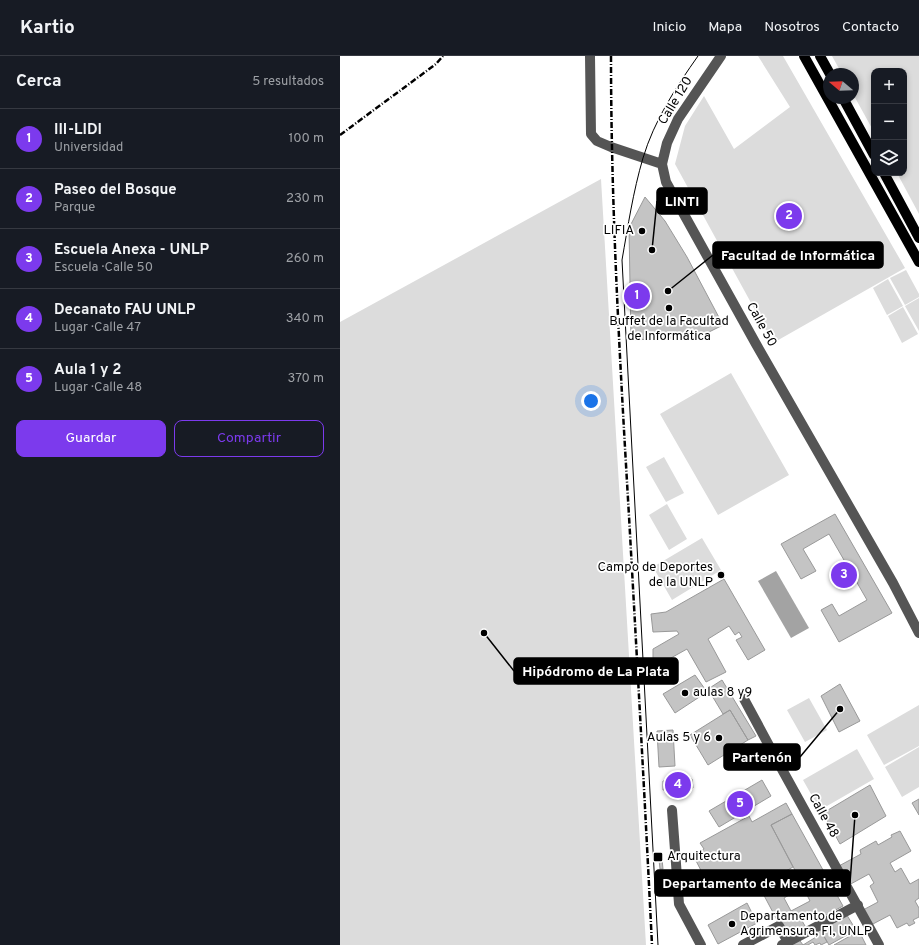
<!DOCTYPE html>
<html lang="es">
<meta charset="utf-8">
<style>
body{margin:0;font-family:Overpass,sans-serif;background:#242831;color:#f1f3f6}
.controls{position:absolute;right:12px;top:12px;display:grid;overflow:hidden;border-radius:8px;box-shadow:0 2px 6px #0003}
.controls button{width:36px;height:36px;display:grid;place-items:center;padding:0;border:0;border-bottom:1px solid #363941;background:#171b24;color:#f1f3f6;font:20px sans-serif}
.compass{position:absolute;left:483px;top:12px;width:36px;height:36px;border-radius:50%;background:#171b24;box-shadow:0 2px 6px #0003;rotate:289deg}
.you{position:absolute;left:251px;top:345px;width:14px;height:14px;margin:-10px;border:3px solid #fff;border-radius:50%;background:#1a73e8;box-shadow:0 0 0 6px #1a73e833}
.badge{display:grid;place-items:center;width:26px;height:26px;border-radius:50%;background:#7c3aed;color:#fff;font-size:13px;font-weight:700}
.pin{position:absolute;translate:-50% -50%;border:2px solid #fff;box-shadow:0 1px 4px #0006}
.list{margin:0;padding:0;list-style:none}
h2{display:flex;justify-content:space-between;align-items:center;height:52px;margin:0;padding:0 16px;font-size:17px}
h2 small{font-size:13px;font-weight:400;color:#9ea1a6}
.list li{display:grid;grid-template-columns:26px 1fr auto;gap:12px;align-items:center;box-sizing:border-box;height:60px;padding:0 16px;border-top:1px solid #363941}
.list b{display:block;font-size:15px;white-space:nowrap}
.list p{margin:0;font-size:13px;white-space:nowrap;color:#9ea1a6}
.list em{font-size:13px;font-style:normal;color:#9ea1a6}
.actions{display:flex;gap:8px;padding:12px 16px}
.actions a{flex:1;padding:9px 0;border:1px solid #7c3aed;border-radius:8px;text-align:center;font-size:14px;color:#7c3aed}
.actions .main{background:#7c3aed;color:#fff}
.icon{flex:none;width:22px;height:22px;fill:none;stroke:currentColor;stroke-width:2;stroke-linecap:round;stroke-linejoin:round}
.map{position:relative;flex:none;width:579px;height:889px;overflow:hidden}
header{display:flex;align-items:center;gap:24px;box-sizing:border-box;height:56px;padding:0 20px;background:#171b24;border-bottom:1px solid #363941}
header strong{font-size:19px}
nav{display:flex;gap:22px;margin-inline-start:auto;font-size:14px}
main{display:flex}
aside{flex:1;background:#171b24}
.map>svg:first-child{display:block}
.green{fill:#dcdcdc}
.water{fill:#a3a3a3}
.building{fill:#c4c4c4;stroke:#999;fill-rule:evenodd}
.lines{fill:none;stroke-linecap:round;stroke-linejoin:round}
.minor{stroke:#555;stroke-width:10}
.major{stroke:#000;stroke-width:10}
.tram{stroke:#000;stroke-width:1}
.rail{stroke:#000;stroke-width:2.5;stroke-dasharray:6 2 1 2;stroke-linecap:butt}
.poi-dot{fill:#000;stroke:#fff;stroke-width:1.5}
.labels{text-anchor:middle;dominant-baseline:central;stroke-width:3.5;stroke-linejoin:round;paint-order:stroke}
.street-label{font-size:13px;fill:#000;stroke:#fff}
.poi-label{font-size:13px;fill:#000;stroke:#fff;text-anchor:end}
.leader{fill:none;stroke:#000;stroke-width:1.5}
.callout-dot{fill:#000;stroke:#fff;stroke-width:1.5}
.callout{fill:#000;stroke:#000;stroke-width:1.5}
.callout-label{font-size:14px;text-anchor:middle;font-weight:bold;fill:#fff}
</style>
<header>
<strong>Kartio</strong>
<nav><a>Inicio</a><a>Mapa</a><a>Nosotros</a><a>Contacto</a></nav>
</header>
<main>
<aside>
<h2>Cerca<small>5 resultados</small></h2>
<ul class="list">
<li><span class="badge">1</span><div><b>III-LIDI</b><p>Universidad</p></div><em>100 m</em></li>
<li><span class="badge">2</span><div><b>Paseo del Bosque</b><p>Parque</p></div><em>230 m</em></li>
<li><span class="badge">3</span><div><b>Escuela Anexa - UNLP</b><p>Escuela · Calle 50</p></div><em>260 m</em></li>
<li><span class="badge">4</span><div><b>Decanato FAU UNLP</b><p>Lugar · Calle 47</p></div><em>340 m</em></li>
<li><span class="badge">5</span><div><b>Aula 1 y 2</b><p>Lugar · Calle 48</p></div><em>370 m</em></li>
</ul>
<div class="actions"><a class="main">Guardar</a><a>Compartir</a></div>
</aside>
<div class="map">
<svg width="579" height="889" viewBox="0 0 579 889">
<rect width="100%" height="100%" fill="#fff"/>
<!-- green -->
<path class="green" d="M418 0H443L565 212 433 287 335 108 345 70 364 40 394 93 450 51Z
M492 0H579V158L557 117H564V15H534V76L513 38V18H502Z
M261 123 306 889H0V266Z
M566 214 579 238V241L565 249 550 222Z
M548 223 563 250 547 259 533 232Z
M579 242V275L565 250Z
M563 251 578 278 562 287 548 260Z
M391 317 449 419 378 459 320 358Z
M324 401 344 437 326 446 306 411Z
M327 448 347 483 329 494 309 459Z
M362 482 381 514 332 544 313 511Z
M469 642 487 674 465 686 447 654Z
M579 649V690L544 709 527 679Z
M579 691V731L562 741 545 711Z
M517 693 534 723 480 754 463 724Z"/>
<!-- water -->
<path class="water" d="M436 515 469 572 451 582 418 525Z"/>
<!-- building -->
<path class="building" d="M305 141 325 165 347 201 383 269 371 275 358 281 291 284 289 172Z
M495 458 552 557 499 586 481 554 492 548 499 560 527 544 489 478 463 493 476 515 461 523 441 488Z
M384 523 425 594 408 604 396 584 402 581 399 576 395 579 389 570 368 583 386 616 366 626 347 593 313 612V593L339 578 337 575 313 576 311 558 326 556Z
M355 619 367 636 335 657 323 638Z
M382 624 416 680 408 684 390 654 383 658 368 633Z
M500 628 520 665 499 676 481 640Z
M390 654 408 684 368 709 350 679Z
M333 674 335 710 319 711 317 675Z
M352 723 353 732 323 734V725Z
M422 724 431 740 379 771 369 755Z
M530 729 546 760 500 788 483 757Z
M579 743V759L572 747Z
M446 747 452 758 431 769 453 811 421 829 418 824 389 840 379 822 368 828 353 799 364 793 360 787 409 760 412 766Z
M452 758 503 850 479 863 474 856 461 863 465 870 446 881 419 830 431 823 434 829 456 816 431 769ZM463 831 470 845 451 855 444 842Z
M560 775 571 795 550 807 555 816 561 812 570 828 579 823V842L575 845 579 852V861L573 864 575 867 569 870 567 867 557 872 550 859 531 869 523 854 538 846 530 830 534 827 529 818 507 830 497 811 521 798 520 794 536 785 538 789 552 781 551 779Z
M322 803 323 813H320L319 804Z
M407 847 417 867 378 888 368 869Z
M505 856 516 874 489 889 479 871Z
M480 873 487 886 481 889 480 887 475 889 473 886 468 889H463L476 881 474 877Z
M519 875 526 889H494Z
M458 882 463 889H446Z"/>
<g class="lines">
<!-- minor -->
<path class="minor" d="M250 0 251 78 257 85 271 91 322 108
M381 0 338 63 327 87 322 108 326 126 416 288 553 527 579 577
M404 643 439 708 539 889
M332 754 339 848 361 889
M403 889 439 870 448 886
M442 889 518 849"/>
<!-- major -->
<path class="major" d="M464 0 579 206
M480 0 490 18
M503 42 534 99
M544 117 579 182"/>
<!-- tram -->
<path class="tram" d="M318 889 282 204C288 170 293 136 303 102 314 65 336 31 358 0"/>
<!-- rail -->
<path class="rail" d="M271 0C271 154 280 307 289 460 297 603 305 746 312 889
M0 79 96 8 103 0"/>
</g>
<!-- markers -->
<g class="poi-dot">
<circle cx="302" cy="175" r="4"/>
<circle cx="329" cy="252" r="4"/>
<circle cx="381" cy="519" r="4"/>
<circle cx="345" cy="637" r="4"/>
<circle cx="379" cy="682" r="4"/>
<rect x="313" y="796" width="10" height="10" rx="2"/>
<circle cx="392" cy="868" r="4"/>
</g>
<g class="labels">
<!-- street labels -->
<g class="street-label">
<text transform="translate(336 45) rotate(-59)">Calle 120</text>
<text transform="translate(421 269) rotate(61)">Calle 50</text>
<text transform="translate(483 760) rotate(61)">Calle 48</text>
</g>
<!-- poi labels -->
<g class="poi-label">
<text x="294" y="175">LIFIA</text>
<text x="329" y="266" text-anchor="middle">Buffet de la Facultad<tspan x="329" dy="15">de Informática</tspan></text>
<text x="373" y="512">Campo de Deportes<tspan x="373" dy="15">de la UNLP</tspan></text>
<text x="353" y="637" text-anchor="start">aulas 8 y9</text>
<text x="371" y="682">Aulas 5 y 6</text>
<text x="327" y="801" text-anchor="start">Arquitectura</text>
<text x="400" y="861" text-anchor="start">Departamento de<tspan x="400" dy="15">Agrimensura, FI, UNLP</tspan></text>
</g>
</g>
<!-- callouts -->
<path class="leader" d="M312 194L317 145M328 235L373 199M144 577L174 615M500 653L460 701M515 759L510 827"/>
<g class="callout-dot">
<circle cx="312" cy="194" r="4"/>
<circle cx="328" cy="235" r="4"/>
<circle cx="144" cy="577" r="4"/>
<circle cx="500" cy="653" r="4"/>
<circle cx="515" cy="759" r="4"/>
</g>
<g class="callout">
<rect x="317" y="132" width="50" height="26" rx="4"/>
<rect x="373" y="186" width="170" height="26" rx="4"/>
<rect x="174" y="602" width="164" height="26" rx="4"/>
<rect x="384" y="688" width="76" height="26" rx="4"/>
<rect x="315" y="814" width="195" height="26" rx="4"/>
</g>
<g class="callout-label">
<text x="342" y="150">LINTI</text>
<text x="458" y="204">Facultad de Informática</text>
<text x="256" y="620">Hipódromo de La Plata</text>
<text x="422" y="706">Partenón</text>
<text x="412" y="832">Departamento de Mecánica</text>
</g>
</svg>
<div class="controls">
<button>+</button>
<button>−</button>
<button><svg class="icon" aria-label="layers" viewBox="0 0 24 24"><path d="M12 4l9 5-9 5-9-5zM3 14l9 5 9-5"/></svg></button>
</div>
<svg class="compass" viewBox="-18 -18 36 36"><path d="M0-13l5 13h-10z" fill="#e53935"/><path d="M0 13l5-13h-10z" fill="#9ea1a6"/></svg>
<div class="you"></div>
<div class="pin badge" style="left:297px;top:240px">1</div>
<div class="pin badge" style="left:449px;top:160px">2</div>
<div class="pin badge" style="left:504px;top:519px">3</div>
<div class="pin badge" style="left:338px;top:729px">4</div>
<div class="pin badge" style="left:400px;top:748px">5</div>
</div>
</main>
